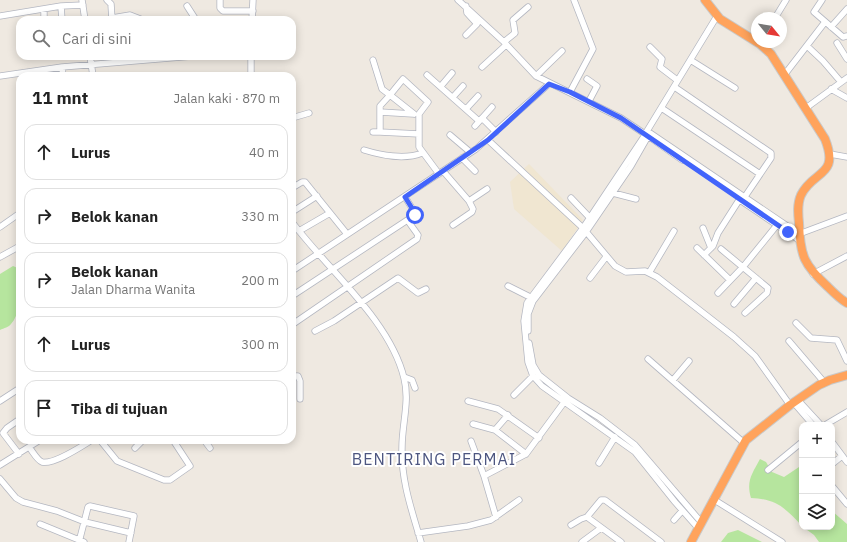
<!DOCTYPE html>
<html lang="id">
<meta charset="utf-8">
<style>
body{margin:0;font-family:"IBM Plex Sans",sans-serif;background:#f2f2f2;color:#222}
.controls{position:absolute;right:12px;bottom:12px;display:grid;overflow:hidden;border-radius:8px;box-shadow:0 2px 10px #0003}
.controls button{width:36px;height:36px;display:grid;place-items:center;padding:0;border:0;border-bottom:1px solid #e0e0e0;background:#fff;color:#222;font:20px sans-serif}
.compass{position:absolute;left:751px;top:12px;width:36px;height:36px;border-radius:50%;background:#fff;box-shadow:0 2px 10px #0003;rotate:120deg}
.stop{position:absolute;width:12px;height:12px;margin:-9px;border:3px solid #4264fb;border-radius:50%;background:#fff}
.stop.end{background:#4264fb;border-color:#fff;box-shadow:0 1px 4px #0008}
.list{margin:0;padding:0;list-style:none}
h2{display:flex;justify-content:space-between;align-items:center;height:52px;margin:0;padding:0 16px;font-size:17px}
h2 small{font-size:13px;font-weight:400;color:#767676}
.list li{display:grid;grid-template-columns:26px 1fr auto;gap:12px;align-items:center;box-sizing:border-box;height:56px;margin:0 8px 8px;padding:0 8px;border:1px solid #e0e0e0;border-radius:12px}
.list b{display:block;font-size:15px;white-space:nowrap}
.list p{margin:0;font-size:13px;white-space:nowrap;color:#767676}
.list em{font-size:13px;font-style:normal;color:#767676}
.icon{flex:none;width:22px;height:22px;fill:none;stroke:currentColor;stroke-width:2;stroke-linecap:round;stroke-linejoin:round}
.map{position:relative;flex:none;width:847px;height:542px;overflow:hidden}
.search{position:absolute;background:#fff;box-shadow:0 2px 10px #0003;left:16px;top:16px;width:280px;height:44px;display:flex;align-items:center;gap:10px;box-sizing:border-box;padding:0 14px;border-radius:12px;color:#767676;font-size:15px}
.panel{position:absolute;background:#fff;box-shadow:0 2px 10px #0003;left:16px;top:72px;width:280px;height:372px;border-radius:12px}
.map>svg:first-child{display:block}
.education{fill:#f0e6d1}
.green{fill:#b6e59e}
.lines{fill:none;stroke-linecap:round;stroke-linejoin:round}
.minor-casing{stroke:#b4b7c1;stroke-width:7}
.highway-casing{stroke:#c9c9c9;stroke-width:10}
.minor{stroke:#fff;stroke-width:5.5}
.highway{stroke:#ffa35c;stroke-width:8}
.route{stroke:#4264fb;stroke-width:5}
.labels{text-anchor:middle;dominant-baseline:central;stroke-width:4;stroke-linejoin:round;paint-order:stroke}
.quarter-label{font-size:16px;letter-spacing:1px;fill:#4d5680;stroke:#fff}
</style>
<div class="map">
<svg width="847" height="542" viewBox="0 0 847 542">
<rect width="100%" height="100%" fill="#efe9e1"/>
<!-- education -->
<path class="education" d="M529 164 583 220 562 251 514 209 510 182Z"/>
<!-- green -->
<path class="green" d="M13 266 20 269C20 285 22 312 11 324 9 327 4 328 0 330V274Z
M760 459 766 462 772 472 784 477 802 465V486L800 488 802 489V526C785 508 777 499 751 498 746 481 752 474 760 459Z
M832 511 847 524V542H819L814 535 803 527H832Z
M738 530 762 542H721L728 533Z"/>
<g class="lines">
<!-- minor casing -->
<g class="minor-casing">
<path id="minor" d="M82 0 85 20
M107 0 111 4 112 20
M220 0V8L223 11H253
M458 0 504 42 536 76 621 118 645 134
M822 0 814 12 843 37 847 36
M61 6 62 20
M187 6 196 20
M44 10V20
M0 16 61 6 83 5
M112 18 130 15 143 20
M775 18 786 0
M252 20 253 0
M831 27 847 9
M466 35 477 24 467 13 466 6
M504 42 515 33 513 20 528 7
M837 43 847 59
M807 46 823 61 841 82
M650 47 662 59 660 67 677 80
M90 56 93 76
M373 60 382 89 390 95 380 106V112
M692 61 735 88
M62 67 63 76
M482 67 506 45
M785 74 825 22
M427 75 479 121
M0 76 62 67 194 56
M251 76V56
M536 76 562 51
M587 79 597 86 589 101
M441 86 452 73
M676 88 771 153V158L744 198
M831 89 847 98
M570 92 593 49 574 0
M453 97 463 86
M806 108 847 78
M466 109 478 96
M663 109 760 174
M413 114 380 112V132L419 134
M414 114 390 95 403 79 428 102 419 114V147L439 174
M292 118 309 113
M482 118 496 132
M475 126 492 107
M647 131 717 16
M373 132H380
M650 133 799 234 847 216
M450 135 470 152
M645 135 583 228 527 303 524 321 528 362 533 376 542 386 635 452 675 502 698 528
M648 136 682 160
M488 140 583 228 615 266 626 272 645 271 657 277 734 337 755 356 790 405
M364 150C380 155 405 160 422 153
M830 154 847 157
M462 158 475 171
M443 171 469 201 473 209 472 212 453 225
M292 188 302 182H305L347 234
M613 193 636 199
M571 198 590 218
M740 200 799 240
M469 201 487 189
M292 212 317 196
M292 222C327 269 390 320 404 378 410 401 402 424 402 447 401 481 412 511 421 542
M0 227 20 213
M703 228 711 248
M299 231 330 213
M697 248 730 280
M721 249 768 288 767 293 745 313
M704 255 713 246 718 233 741 197
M0 257 20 246
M292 271 476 149 549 84
M649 273 674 231
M813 274 847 256
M590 278 606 257
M508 286 530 297
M718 293 743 267 777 225
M292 296 415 215V213L405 197
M734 304 756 278
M796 323 811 338 837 340 847 361
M293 324 417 239 418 235 408 221
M315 331 334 321 398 278 418 293 426 289
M528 331V314L533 301 586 232 631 166 647 138
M789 341 824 382
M529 343 533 365 539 375 568 398 600 418 635 445 701 522
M648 359 744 443
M292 376H298L300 381V399
M404 377 412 380 415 388
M673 380 689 361
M514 395 533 376
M798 400 821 425
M0 401 20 388
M468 401 498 409 539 438
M794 403 813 425
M473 424 495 430 526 454
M825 425 847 412
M495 430 508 415
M100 440 117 461 164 480H170L190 466 173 440
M204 440 210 448
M471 441 484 476 496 517
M832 442 847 462
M29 447C33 452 37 460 42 462 54 465 82 446 92 440
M135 448 143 440
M19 454 3 433 7 428 20 419
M599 463 615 437
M832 464 842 456
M0 465 40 440
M768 470 802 442
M484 476 526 454 565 401
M0 479 16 498 23 502 57 511 85 522 131 533
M832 486 847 504
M713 499 782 542
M587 517 601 500H605L661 542
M674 520 682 511
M40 524 84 542
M571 525 581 519 587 517 621 542
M418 533 468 526 491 520 519 500
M79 542 88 507 90 506 134 516 129 542
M582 542 601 528"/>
</g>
<!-- highway casing -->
<g class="highway-casing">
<path id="highway" d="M705 0 720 19 760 44 771 54 825 139C840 177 813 170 801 195 797 204 798 214 799 223 800 256 804 265 828 287 834 293 840 299 847 303
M691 542 746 440 790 405 819 385 830 380 847 375"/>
</g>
<!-- minor -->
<use href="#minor" class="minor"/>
<!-- highway -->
<use href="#highway" class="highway"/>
</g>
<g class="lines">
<!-- route -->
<path class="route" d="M415 215V213L405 197 488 140 549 84 570 92 621 118 788 232"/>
</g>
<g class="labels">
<!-- quarter labels -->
<g class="quarter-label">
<text x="434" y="459">BENTIRING PERMAI</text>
</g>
</g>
</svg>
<div class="controls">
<button>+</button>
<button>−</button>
<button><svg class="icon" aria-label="layers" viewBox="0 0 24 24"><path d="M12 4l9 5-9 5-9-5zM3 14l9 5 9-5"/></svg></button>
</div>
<svg class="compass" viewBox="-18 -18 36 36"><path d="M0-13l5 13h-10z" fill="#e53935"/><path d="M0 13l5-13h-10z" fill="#767676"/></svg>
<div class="stop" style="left:415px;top:215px"></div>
<div class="stop end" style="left:788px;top:232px"></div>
<div class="search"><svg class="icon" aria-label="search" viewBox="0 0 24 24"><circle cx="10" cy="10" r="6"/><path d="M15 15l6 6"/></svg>Cari di sini</div>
<section class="panel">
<h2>11 mnt<small>Jalan kaki · 870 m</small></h2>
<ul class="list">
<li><svg class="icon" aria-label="ahead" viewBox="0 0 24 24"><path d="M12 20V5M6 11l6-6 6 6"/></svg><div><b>Lurus</b></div><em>40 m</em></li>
<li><svg class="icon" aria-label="right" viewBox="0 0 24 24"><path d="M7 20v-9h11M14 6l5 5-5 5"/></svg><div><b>Belok kanan</b></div><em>330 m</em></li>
<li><svg class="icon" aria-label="right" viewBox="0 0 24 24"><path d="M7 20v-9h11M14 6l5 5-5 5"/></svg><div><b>Belok kanan</b><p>Jalan Dharma Wanita</p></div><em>200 m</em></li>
<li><svg class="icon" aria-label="ahead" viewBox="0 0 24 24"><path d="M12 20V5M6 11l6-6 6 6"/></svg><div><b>Lurus</b></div><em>300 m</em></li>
<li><svg class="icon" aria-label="arrive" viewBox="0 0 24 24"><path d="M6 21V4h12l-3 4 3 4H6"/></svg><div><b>Tiba di tujuan</b></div></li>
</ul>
</section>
</div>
